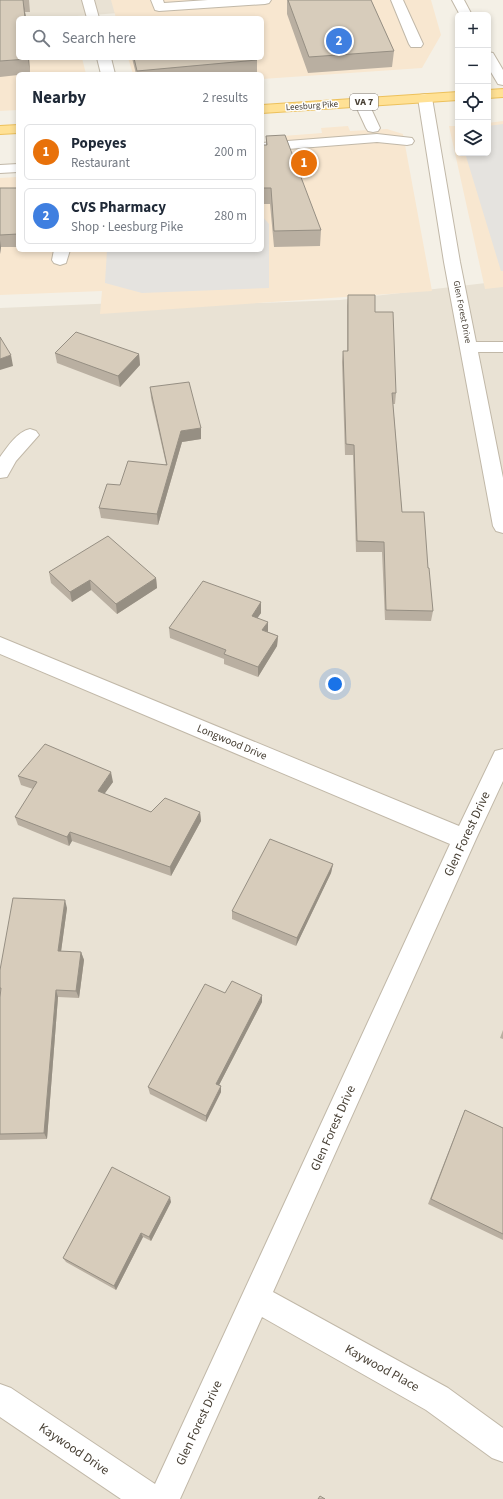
<!DOCTYPE html>
<meta charset="utf-8">
<style>
body{margin:0;font-family:"Source Sans 3",sans-serif;background:#f2f2f3;color:#1f2937}
.controls{position:absolute;right:12px;top:12px;display:grid;overflow:hidden;border-radius:6px;box-shadow:0 2px 6px #0003}
.controls button{width:36px;height:36px;display:grid;place-items:center;padding:0;border:0;border-bottom:1px solid #e0e1e3;background:#fff;color:#1f2937;font:20px sans-serif}
.you{position:absolute;left:335px;top:684px;width:14px;height:14px;margin:-10px;border:3px solid #fff;border-radius:50%;background:#1a73e8;box-shadow:0 0 0 6px #1a73e833}
.badge{display:grid;place-items:center;width:26px;height:26px;border-radius:50%;background:#ff3613;color:#fff;font-size:13px;font-weight:700}
.pin{position:absolute;translate:-50% -50%;border:2px solid #fff;box-shadow:0 1px 4px #0006}
.list{margin:0;padding:0;list-style:none}
h2{display:flex;justify-content:space-between;align-items:center;height:52px;margin:0;padding:0 16px;font-size:17px}
h2 small{font-size:13px;font-weight:400;color:#747a83}
.list li{display:grid;grid-template-columns:26px 1fr auto;gap:12px;align-items:center;box-sizing:border-box;height:56px;margin:0 8px 8px;padding:0 8px;border:1px solid #e0e1e3;border-radius:6px}
.list b{display:block;font-size:15px;white-space:nowrap}
.list p{margin:0;font-size:13px;white-space:nowrap;color:#747a83}
.list em{font-size:13px;font-style:normal;color:#747a83}
.icon{flex:none;width:22px;height:22px;fill:none;stroke:currentColor;stroke-width:2;stroke-linecap:round;stroke-linejoin:round}
.map{position:relative;flex:none;width:503px;height:1499px;overflow:hidden}
.search{position:absolute;background:#fff;box-shadow:0 2px 6px #0003;left:16px;top:16px;width:248px;height:44px;display:flex;align-items:center;gap:10px;box-sizing:border-box;padding:0 14px;border-radius:6px;color:#747a83;font-size:15px}
.panel{position:absolute;background:#fff;box-shadow:0 2px 6px #0003;left:16px;top:72px;width:248px;height:180px;border-radius:6px}
.map>svg:first-child{display:block}
.residential{fill:#e9e2d4}
.commercial{fill:#f8e7d0}
.parking{fill:#e5e3df}
.lines{fill:none;stroke-linecap:round;stroke-linejoin:round}
.minor-casing{stroke:#c1b8a8;stroke-width:2}
.major-casing{stroke:#edc15c;stroke-width:2}
.minor{fill:#fff;fill-rule:evenodd}
.major{fill:#ffe195;fill-rule:evenodd}
.wall{fill:#b9afa1}
.shaded-wall{fill:#968f83}
.building{fill:#d7ccbb;stroke:#968f83}
.labels{text-anchor:middle;dominant-baseline:central;stroke-width:3;stroke-linejoin:round;paint-order:stroke}
.far-street-label{font-size:9px;fill:#484035;stroke:#fff}
.shield{fill:#fff;stroke:#7f7972;stroke-width:1}
.shield-label{font-size:10px;font-weight:bold;fill:#484035}
.street-label{font-size:11px;fill:#484035;stroke:#fff}
.near-street-label{font-size:13px;fill:#484035;stroke:#fff}
</style>
<div class="map">
<svg width="503" height="1499" viewBox="0 0 503 1499">
<rect width="100%" height="100%" fill="#f4f0e6"/>
<!-- residential -->
<path class="residential" d="M0 0H300L49 18H18Z
M503 281V1499H0V308L119 303H261L340 300Z"/>
<!-- commercial -->
<path class="commercial" d="M111 0H431L441 35 422 68 262 79V74H133L128 58H262V18H116Z
M0 23 18 58H82L86 74H18V110L0 111Z
M503 121V287L485 289 449 126H458V153H488V123Z
M348 126 350 131 387 129 403 134 432 291 100 314 102 291 0 295V178L18 177V250H262V153L270 137 322 133 321 128Z"/>
<!-- parking -->
<path class="parking" d="M503 124V271H501L465 153H488V126Z
M262 216 269 224V288L142 293 105 283 107 250H262Z"/>
<g class="lines">
<!-- minor casing -->
<g class="minor-casing">
<path id="minor" d="M82 0H94L99 18H87Z
M151 0H163L164 3 208 0H271L269 3 265 4 159 11 155 10Z
M391 0H403L423 44 421 47H411L409 44Z
M452 0H464L472 15H460Z
M488 52 493 53 503 70V85L498 84 488 67Z
M97 58H111L115 74H101Z
M425 94 430 95 432 98 460 262 476 342H503V352H478L503 478V533L496 531 493 526 444 262 418 98 420 95Z
M361 98 366 99 368 102 380 128 378 131 373 132 368 131 366 128 354 102 356 99Z
M377 134 412 138 414 141 412 144 407 145 377 142 262 151V143Z
M18 164V172L0 173V165Z
M54 250H70L66 263 60 265 54 263 52 260Z
M30 429 36 431 39 435 16 461 7 477 0 478V457C8 446 17 432 30 429Z
M0 637 459 826 495 751 503 749V781L476 839 273 1292 448 1388 503 1428V1462L492 1458 426 1410 262 1317 180 1499H121L0 1417V1384L11 1388 155 1484 450 844 0 654Z"/>
</g>
<!-- major casing -->
<g class="major-casing">
<path id="major" d="M503 89V97L488 98V90Z
M458 92V100L262 113V105Z
M18 125V133L0 134V126Z"/>
</g>
<!-- minor -->
<use href="#minor" class="minor"/>
<!-- major -->
<use href="#major" class="major"/>
</g>
<!-- wall -->
<path class="wall" d="M0 0H29L30 12H25L26 18H18L29 58 30 74H18V75L0 77Z
M287 0H371L394 51 392 67 308 73 287 14Z
M132 58H256L257 60V74H136Z
M266 136 321 230 320 246 274 247 270 204H262V145H266Z
M0 188H18V247H1L0 254Z
M348 295 375 312 396 393 395 404H393L402 512 428 568 433 611 431 621 385 620 382 552H356L353 455H345L342 362 343 351H347V306Z
M55 353 139 354 140 365 120 387 57 363Z
M150 387 201 428V439L182 442 158 525 101 518 99 508 120 485 166 464 151 398Z
M49 572 156 578 157 588 117 614 91 590 72 602 51 583Z
M261 602V613L257 618 268 632 278 636 277 646 258 677 224 664V659L170 638 169 628Z
M18 776 113 782 104 794 151 812H200L201 821 171 876 72 841 69 846 18 825 15 817 33 789 21 785Z
M333 864 331 873 296 946 232 919V911Z
M67 908 61 951 81 952 84 960 79 998 58 997 47 1139 0 1140V970Z
M225 993 262 1002 219 1085 221 1086V1092L206 1122 150 1094 148 1087Z
M503 1030V1039L500 1038Z
M465 1110 503 1128V1240L428 1204 462 1117Z
M171 1202 151 1241 143 1237 116 1290 66 1262 63 1258Z"/>
<!-- shaded-wall -->
<path class="shaded-wall" d="M23 0 26 18H25Z
M28 58H29L30 74 28 59Z
M0 240 1 247 0 254Z
M139 354 140 365 120 387 118 376Z
M11 355 13 366 0 370V359Z
M201 428V439L182 442 158 525 157 514 181 431Z
M156 578 157 588 117 614 116 604Z
M90 580 91 590 72 602 70 592Z
M261 602V613L252 626V616Z
M268 622V632L262 630Z
M278 636 277 646 258 677V667Z
M111 772 113 782 100 800 98 791Z
M200 812 201 821 171 876 170 867Z
M70 832 72 841 69 846 67 837Z
M333 864 331 873 296 946 297 938Z
M65 900 67 908 60 959 58 951Z
M81 952 84 960 79 998 76 991Z
M56 990 58 997 47 1139 44 1133Z
M262 995V1002L216 1091V1084Z
M221 1086V1092L206 1122V1116Z
M170 1197 171 1202 151 1241 149 1237Z
M141 1233 143 1237 116 1290 114 1286Z"/>
<!-- building -->
<path class="building" d="M0 0H23L25 18H18V58H28V59L0 61Z
M288 0H371L394 51 309 57Z
M134 58H256L257 60 137 71Z
M285 135 321 230 274 231 271 188H262V145H267L266 136Z
M0 188H18V234L0 235Z
M348 295H375V312H393L396 393H392L402 512H424L428 568H429L433 611 386 610 384 542 357 541 354 445 346 444 343 351H348Z
M76 332 139 354 118 376 55 353Z
M0 337 11 355 0 359Z
M189 382 201 428 181 431 157 514 99 508 107 484 120 485 128 461 167 465 150 387Z
M108 536 156 578 116 604 90 580 70 592 49 572Z
M203 581 261 602 252 616 268 622 262 630 278 636 258 667 224 654 226 650 169 628Z
M45 744 111 772 98 791 151 812 165 798 200 812 170 867 70 832 67 837 15 817 37 782 18 776Z
M270 839 333 864 297 938 232 911Z
M13 898 65 900 58 951 81 952 76 991 56 990 44 1133 0 1134V997L1 988H0V970Z
M232 981 262 995 216 1084 221 1086 206 1116 148 1087 205 984 225 993Z
M465 1110 503 1128V1234L431 1199Z
M112 1167 170 1197 149 1237 141 1233 114 1286 63 1258Z
M320 1496 325 1499H318Z"/>
<g class="labels">
<!-- far-street labels -->
<g class="far-street-label">
<text transform="translate(312 106) rotate(-4)">Leesburg Pike</text>
<text transform="translate(462 312) rotate(79)">Glen Forest Drive</text>
</g>
<!-- shield labels -->
<rect class="shield" x="350" y="94" width="28" height="16" rx="3"/>
<g class="shield-label">
<text x="364" y="102">VA 7</text>
</g>
<!-- street labels -->
<g class="street-label">
<text transform="translate(232 742) rotate(23)">Longwood Drive</text>
</g>
<!-- near-street labels -->
<g class="near-street-label">
<text transform="translate(467 834) rotate(-65)">Glen Forest Drive</text>
<text transform="translate(333 1128) rotate(-66)">Glen Forest Drive</text>
<text transform="translate(382 1368) rotate(29)">Kaywood Place</text>
<text transform="translate(199 1423) rotate(-65)">Glen Forest Drive</text>
<text transform="translate(74 1449) rotate(34)">Kaywood Drive</text>
</g>
</g>
</svg>
<div class="controls">
<button>+</button>
<button>−</button>
<button><svg class="icon" aria-label="locate" viewBox="0 0 24 24"><circle cx="12" cy="12" r="6"/><path d="M12 2v4M12 18v4M2 12h4M18 12h4"/></svg></button>
<button><svg class="icon" aria-label="layers" viewBox="0 0 24 24"><path d="M12 4l9 5-9 5-9-5zM3 14l9 5 9-5"/></svg></button>
</div>
<div class="you"></div>
<div class="pin badge" style="left:304px;top:163px;background:#e8710a">1</div>
<div class="pin badge" style="left:339px;top:41px;background:#3f7fe0">2</div>
<div class="search"><svg class="icon" aria-label="search" viewBox="0 0 24 24"><circle cx="10" cy="10" r="6"/><path d="M15 15l6 6"/></svg>Search here</div>
<section class="panel">
<h2>Nearby<small>2 results</small></h2>
<ul class="list">
<li><span class="badge" style="background:#e8710a">1</span><div><b>Popeyes</b><p>Restaurant</p></div><em>200 m</em></li>
<li><span class="badge" style="background:#3f7fe0">2</span><div><b>CVS Pharmacy</b><p>Shop · Leesburg Pike</p></div><em>280 m</em></li>
</ul>
</section>
</div>
